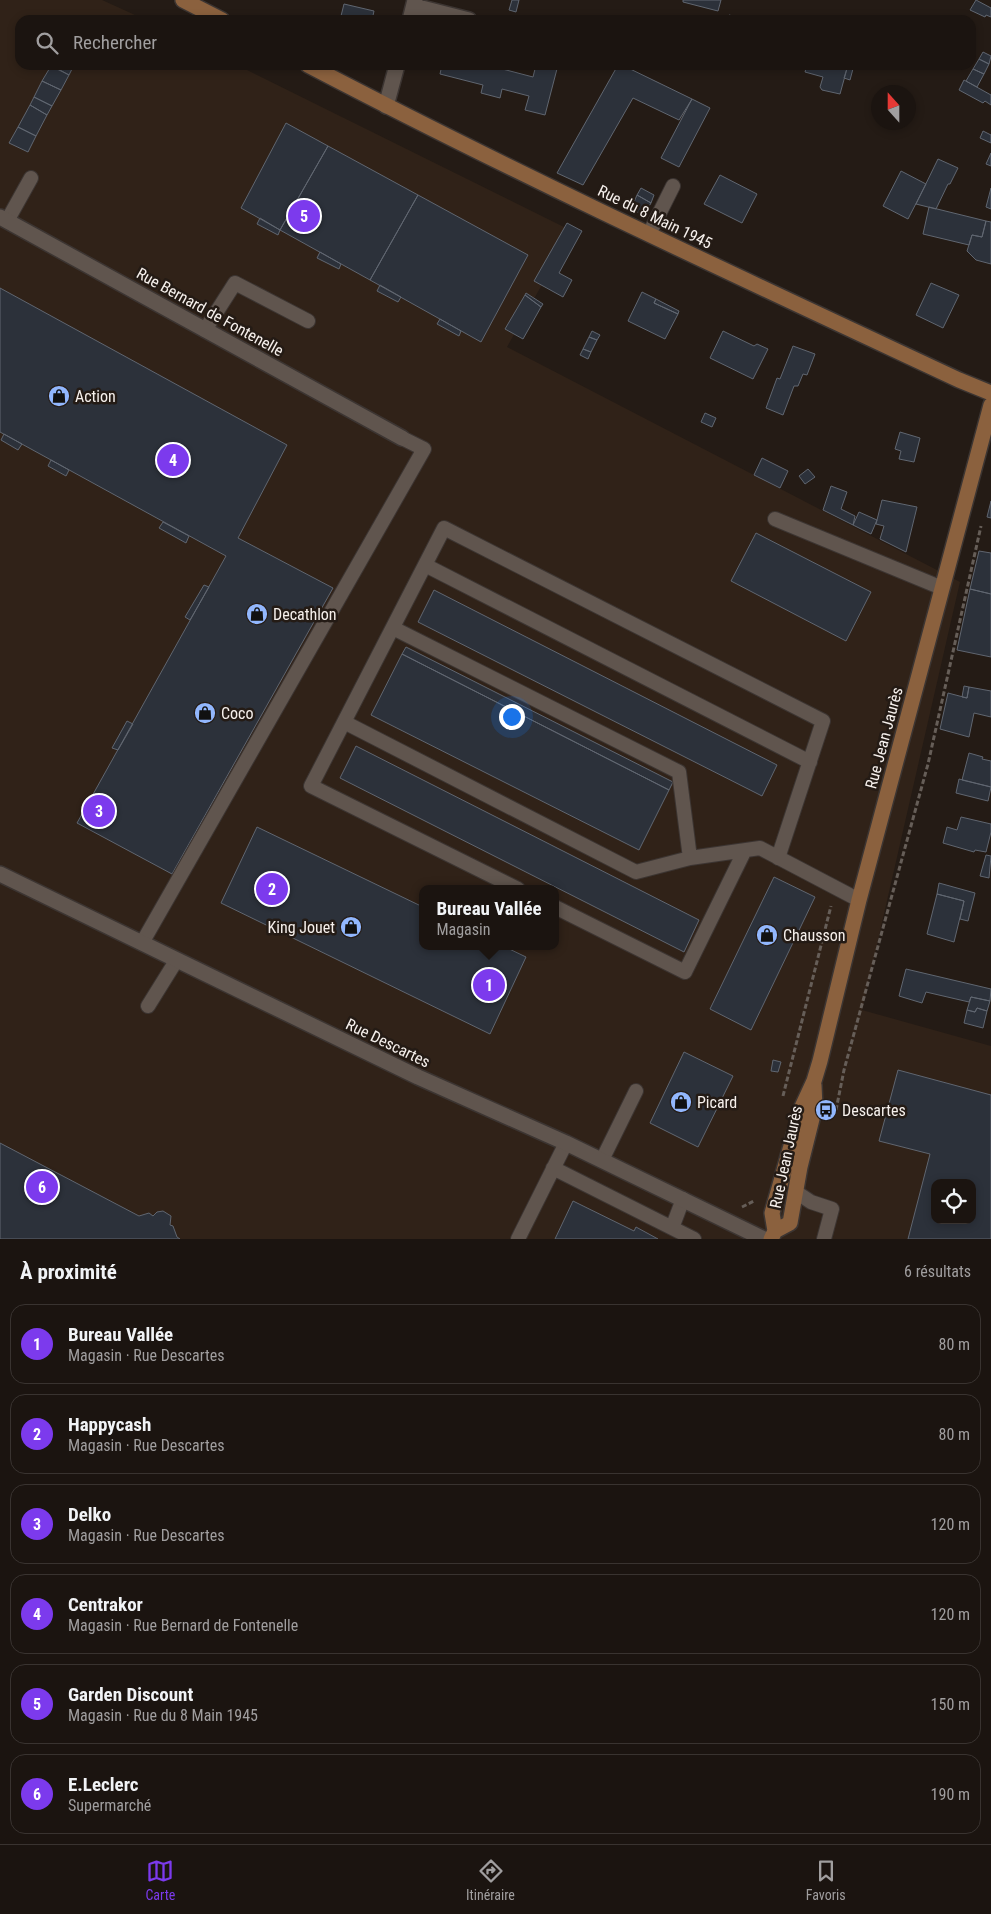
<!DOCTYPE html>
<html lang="fr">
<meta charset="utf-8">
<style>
body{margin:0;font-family:"Roboto Condensed",sans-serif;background:#241d19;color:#f1f3f6}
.controls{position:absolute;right:15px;bottom:15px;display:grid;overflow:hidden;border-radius:10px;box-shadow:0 2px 8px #0003}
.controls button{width:45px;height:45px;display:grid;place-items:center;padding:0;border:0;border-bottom:1px solid #393330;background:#1b1410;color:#f1f3f6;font:25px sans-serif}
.compass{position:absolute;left:871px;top:85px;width:45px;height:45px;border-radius:50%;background:#1b1410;box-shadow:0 2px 8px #0003;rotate:339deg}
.you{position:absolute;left:511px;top:716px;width:18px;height:18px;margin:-12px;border:4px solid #fff;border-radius:50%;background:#1a73e8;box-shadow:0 0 0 8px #1a73e833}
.badge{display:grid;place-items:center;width:32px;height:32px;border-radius:50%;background:#7c3aed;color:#fff;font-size:16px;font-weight:700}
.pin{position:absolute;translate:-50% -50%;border:2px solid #fff;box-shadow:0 1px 5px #0006}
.popup{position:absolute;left:419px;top:885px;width:140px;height:65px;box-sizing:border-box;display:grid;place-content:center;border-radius:10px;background:#1b1410;filter:drop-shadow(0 1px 4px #0005);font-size:16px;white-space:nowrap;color:#a09e9f}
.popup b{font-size:19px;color:#f1f3f6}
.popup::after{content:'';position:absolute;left:50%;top:100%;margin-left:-10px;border:10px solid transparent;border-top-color:#1b1410}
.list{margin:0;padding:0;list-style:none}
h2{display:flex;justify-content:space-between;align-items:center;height:65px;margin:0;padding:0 20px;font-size:21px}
h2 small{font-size:16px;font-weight:400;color:#a09e9f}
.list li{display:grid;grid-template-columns:32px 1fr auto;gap:15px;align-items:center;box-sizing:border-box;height:80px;margin:0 10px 10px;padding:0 10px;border:1px solid #393330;border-radius:15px}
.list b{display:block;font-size:19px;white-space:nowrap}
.list p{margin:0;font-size:16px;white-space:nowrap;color:#a09e9f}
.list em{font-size:16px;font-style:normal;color:#a09e9f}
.icon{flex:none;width:28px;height:28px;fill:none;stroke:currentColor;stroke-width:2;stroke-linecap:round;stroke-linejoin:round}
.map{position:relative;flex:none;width:991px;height:1239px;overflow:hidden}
.search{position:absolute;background:#1b1410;box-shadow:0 2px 8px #0003;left:15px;right:15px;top:15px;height:55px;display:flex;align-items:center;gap:12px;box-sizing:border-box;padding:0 18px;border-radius:15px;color:#a09e9f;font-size:19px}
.sheet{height:605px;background:#1b1410}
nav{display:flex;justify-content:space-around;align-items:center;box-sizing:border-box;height:70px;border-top:1px solid #393330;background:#1b1410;font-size:14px;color:#a09e9f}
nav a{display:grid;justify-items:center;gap:2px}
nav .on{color:#7c3aed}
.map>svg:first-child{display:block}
.built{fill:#302218;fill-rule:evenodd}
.building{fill:#2c313a;stroke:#606670;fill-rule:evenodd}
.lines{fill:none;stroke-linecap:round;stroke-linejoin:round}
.lane-casing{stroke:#3c3532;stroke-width:16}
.street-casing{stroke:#3c3532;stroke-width:18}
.secondary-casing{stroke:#3c3532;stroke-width:18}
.path{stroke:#665e58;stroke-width:3;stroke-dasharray:5 2.5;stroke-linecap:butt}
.lane{stroke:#60554e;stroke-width:14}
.street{stroke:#60554e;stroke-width:15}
.secondary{stroke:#8b613e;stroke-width:15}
.labels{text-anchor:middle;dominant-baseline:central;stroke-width:5;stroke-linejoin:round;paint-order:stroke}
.street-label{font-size:16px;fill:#f6f0ec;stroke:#241b15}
.poi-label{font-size:16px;fill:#f6f0ec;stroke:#241b15;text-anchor:start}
</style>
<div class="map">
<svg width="991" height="1239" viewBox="0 0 991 1239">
<rect width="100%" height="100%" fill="#241b15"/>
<!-- built -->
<path class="built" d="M0 0H102L146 20H20V65H237L572 231 507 347 960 582 862 1010 991 1046V1239H0ZM423 889H555V946H423ZM935 1183H972V1220H935Z"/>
<!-- building -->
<path class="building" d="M512 0H519L516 12 509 10Z
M683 0H721L718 11 683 2Z
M976 0 991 8V17L986 15 985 17 970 10Z
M344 4 374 11 372 20H340Z
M729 15 748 20H728Z
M983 52 991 56 989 64 979 59Z
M979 59 989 64 984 74 973 69Z
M51 65H74L69 75Z
M442 65H487L533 77 536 65H558L545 115 525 110 529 96 502 89 500 98 481 93 483 85 440 74Z
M618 65H622L692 99 679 120 633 98 583 185 557 173Z
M807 65H848L840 94 822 90 820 87 823 77 805 72Z
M848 65H854L850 80 844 78Z
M51 66 69 75 61 90 42 81Z
M973 69 984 74 977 87 966 81Z
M964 80 991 95V105L985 101 983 103 959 90Z
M42 81 61 90 52 106 34 97Z
M34 97 52 106 47 115 30 105Z
M692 99 710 108 679 167 661 158Z
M30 105 47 115 36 136 18 127Z
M286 123 328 146 280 230 241 208Z
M18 127 36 136 28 152 9 143Z
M983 131 991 135V143L980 138Z
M328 146 418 195 370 280 280 230Z
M991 153V166L986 164Z
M938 159 958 168 950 184H948L936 209 916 204Z
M901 171 926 184 908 219 883 206Z
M720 175 757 194 742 223 704 204Z
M641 188 654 195 651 203 637 195Z
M991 188V209L986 207Z
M418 195 528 255 481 342 370 280Z
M637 195 651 203 644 215 631 209Z
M929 207 986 221 982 237 972 235 969 245 923 234Z
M260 218 280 230 278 235 257 224Z
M986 221 991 222V264L976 260 967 251 972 235 982 237Z
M567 223 582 231 559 273 572 280 563 297 534 281Z
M320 252 341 264 339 269 317 258Z
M931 283 959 295 943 328 916 315Z
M380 285 401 297 398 302 377 291Z
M0 288 287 445 238 538 333 588 172 874 77 823 226 556 0 432Z
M642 292 656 299 654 303 678 314 665 339 628 321Z
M526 293 543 304 541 307 525 295Z
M525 295 541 307 523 339 505 329Z
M656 299 679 311 678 314 654 303Z
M440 319 461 331 459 336 437 324Z
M592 331 600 335 597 340 589 337Z
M723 331 754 346 757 344 768 349 753 379 710 358Z
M589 337 597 340 591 352 583 349Z
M793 346 815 354 807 375 803 374 798 386H794L783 415 766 408 777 378 780 379Z
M583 349 591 352 588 359 580 355Z
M705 413 716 418 712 427 701 422Z
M900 432 920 438 914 462 899 459 901 451 895 449Z
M4 434 22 444 18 450 1 440Z
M762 458 788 471 780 488 754 475Z
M51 460 69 470 66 476 48 466Z
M808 469 815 477 805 484 799 476Z
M831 486 847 492 841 509 855 516 853 525 823 510Z
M882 500 917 507 906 552 880 539 884 526 876 524Z
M991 501V518L987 517Z
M859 512 877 520 871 534 853 525Z
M163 522 189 536 186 543 159 528Z
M756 533 871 592 846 641 731 581Z
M979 551 991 553V594L970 589Z
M204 585 209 587 190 620 185 617Z
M970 589 991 594V657L957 650Z
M434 590 777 765 762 796 418 622Z
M406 647 673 782 669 790 402 654Z
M402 654 669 790 639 850 371 715Z
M964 686 969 687 967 698 962 697Z
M969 687 991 691V717L974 713 969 737 940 729 948 693 967 698Z
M127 721 133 724 118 750 112 748Z
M356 746 699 920 684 952 340 778Z
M969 753 983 757 982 759 991 761V787L962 780Z
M959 779 991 787 988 801 956 793Z
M961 817 991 824V832L986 852 975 850 974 852 943 843 947 827 957 830Z
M257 827 423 907V946H503L526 957 490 1034 221 903Z
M986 855 991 856 989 878 980 876Z
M774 877 815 897 751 1030 710 1009Z
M939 883 975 893 968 921 960 919 964 901 937 894Z
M937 894 964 901 954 942 927 934Z
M906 969 991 989 990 1001 971 997 969 1002 926 992 922 1003 899 996Z
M971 997 990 1001 987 1011 977 1008 975 1012 967 1010Z
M977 1008 987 1011 983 1028 964 1023 967 1010 975 1012Z
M684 1052 733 1076 698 1147 650 1123Z
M773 1060 781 1062 778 1072 771 1071Z
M898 1070 991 1095V1239H908L930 1154 879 1141ZM935 1183H972V1220H935Z
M0 1143 139 1216 149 1213 153 1216 157 1212 163 1211 171 1216 170 1225 173 1226 177 1237 180 1239H0Z
M573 1201 634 1231 636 1227 658 1239H555Z"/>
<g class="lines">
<!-- lane casing -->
<g class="lane-casing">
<path id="lane" d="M7 221 31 178
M649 234 673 186
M205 330 235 283 308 321
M775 519 942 588
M425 565 810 762
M393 628 679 772 690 858
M344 722 636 872 690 858 760 848 859 900
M518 889 311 786 444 528 823 721 778 858
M555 907 685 972 745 850
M142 943 424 449 402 438
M148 1006 176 961
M602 1160 636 1091
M553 1168 694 1239
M796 1192 811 1202 832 1209 824 1239
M672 1228 683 1199
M518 1239 566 1143"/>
</g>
<!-- street casing -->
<g class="street-casing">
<path id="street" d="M414 6 469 20
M410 20 415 0
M386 106 397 65
M0 217 402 438
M0 874 418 1077 566 1143 764 1239"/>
</g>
<!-- secondary casing -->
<g class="secondary-casing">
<path id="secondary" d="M183 0 222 20
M308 65C522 177 741 278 959 380L991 393
M775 1231 790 1223 800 1167 815 1107 814 1085
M771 1239 775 1231 772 1213 802 1107 814 1081 820 1061 859 900 991 405"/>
</g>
<!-- path -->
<path class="path" d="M783 1096 831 906
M836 1110 844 1070 928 764 981 526
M742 1207 754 1201"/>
<!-- lane -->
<use href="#lane" class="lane"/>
<!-- street -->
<use href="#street" class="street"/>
<!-- secondary -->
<use href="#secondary" class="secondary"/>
</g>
<!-- icons -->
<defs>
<g id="shop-disc" transform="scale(1.125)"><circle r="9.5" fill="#92b7fd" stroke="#241b15"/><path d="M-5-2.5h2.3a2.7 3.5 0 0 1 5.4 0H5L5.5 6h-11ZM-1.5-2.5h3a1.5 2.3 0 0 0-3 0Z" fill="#111"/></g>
<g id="bus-disc" transform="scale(1.125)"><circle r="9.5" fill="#92b7fd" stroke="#241b15"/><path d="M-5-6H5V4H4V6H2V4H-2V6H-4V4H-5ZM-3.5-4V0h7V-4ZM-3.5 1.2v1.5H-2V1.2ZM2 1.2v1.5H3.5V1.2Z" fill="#111"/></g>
</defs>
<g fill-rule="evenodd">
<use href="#shop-disc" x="59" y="396"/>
<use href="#shop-disc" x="257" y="614"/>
<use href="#shop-disc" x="205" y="713"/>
<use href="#shop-disc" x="351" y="927"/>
<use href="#shop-disc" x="767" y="935"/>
<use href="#shop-disc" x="681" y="1102"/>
<use href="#bus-disc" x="826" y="1110"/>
</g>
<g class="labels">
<!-- street labels -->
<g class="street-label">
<text transform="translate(655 217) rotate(26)">Rue du 8 Main 1945</text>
<text transform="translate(210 312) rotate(29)">Rue Bernard de Fontenelle</text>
<text transform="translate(884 738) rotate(-75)">Rue Jean Jaurès</text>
<text transform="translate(388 1043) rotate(26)">Rue Descartes</text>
<text transform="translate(786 1157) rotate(-78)">Rue Jean Jaurès</text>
</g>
<!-- poi labels -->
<g class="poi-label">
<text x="75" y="396">Action</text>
<text x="273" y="614">Decathlon</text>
<text x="221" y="713">Coco</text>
<text x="335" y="927" text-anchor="end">King Jouet</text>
<text x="783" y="935">Chausson</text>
<text x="697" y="1102">Picard</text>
<text x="842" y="1110">Descartes</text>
</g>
</g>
</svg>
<div class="controls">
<button><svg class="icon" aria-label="locate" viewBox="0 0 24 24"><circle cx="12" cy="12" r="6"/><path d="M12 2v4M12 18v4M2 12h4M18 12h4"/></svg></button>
</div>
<svg class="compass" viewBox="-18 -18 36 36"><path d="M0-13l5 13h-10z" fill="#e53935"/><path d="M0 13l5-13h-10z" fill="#a09e9f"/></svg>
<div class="you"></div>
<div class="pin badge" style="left:489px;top:985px">1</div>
<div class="popup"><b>Bureau Vallée</b>Magasin</div>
<div class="pin badge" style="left:272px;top:889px">2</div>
<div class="pin badge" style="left:99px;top:811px">3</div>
<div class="pin badge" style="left:173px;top:460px">4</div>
<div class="pin badge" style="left:304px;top:216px">5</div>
<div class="pin badge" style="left:42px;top:1187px">6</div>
<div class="search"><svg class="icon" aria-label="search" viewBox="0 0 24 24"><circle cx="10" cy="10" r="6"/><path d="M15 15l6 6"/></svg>Rechercher</div>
</div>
<section class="sheet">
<h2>À proximité<small>6 résultats</small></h2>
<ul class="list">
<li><span class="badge">1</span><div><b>Bureau Vallée</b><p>Magasin · Rue Descartes</p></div><em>80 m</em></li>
<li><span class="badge">2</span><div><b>Happycash</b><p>Magasin · Rue Descartes</p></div><em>80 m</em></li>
<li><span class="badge">3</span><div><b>Delko</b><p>Magasin · Rue Descartes</p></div><em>120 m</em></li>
<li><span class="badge">4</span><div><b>Centrakor</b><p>Magasin · Rue Bernard de Fontenelle</p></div><em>120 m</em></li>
<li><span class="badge">5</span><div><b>Garden Discount</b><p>Magasin · Rue du 8 Main 1945</p></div><em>150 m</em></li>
<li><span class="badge">6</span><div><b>E.Leclerc</b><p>Supermarché</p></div><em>190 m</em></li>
</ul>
</section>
<nav>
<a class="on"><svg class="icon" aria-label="map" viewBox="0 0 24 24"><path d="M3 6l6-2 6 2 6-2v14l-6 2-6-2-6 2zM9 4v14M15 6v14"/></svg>Carte</a>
<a><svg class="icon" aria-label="directions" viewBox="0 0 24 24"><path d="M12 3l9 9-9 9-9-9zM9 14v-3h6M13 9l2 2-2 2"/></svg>Itinéraire</a>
<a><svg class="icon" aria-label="saved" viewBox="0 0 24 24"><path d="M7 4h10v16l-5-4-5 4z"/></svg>Favoris</a>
</nav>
